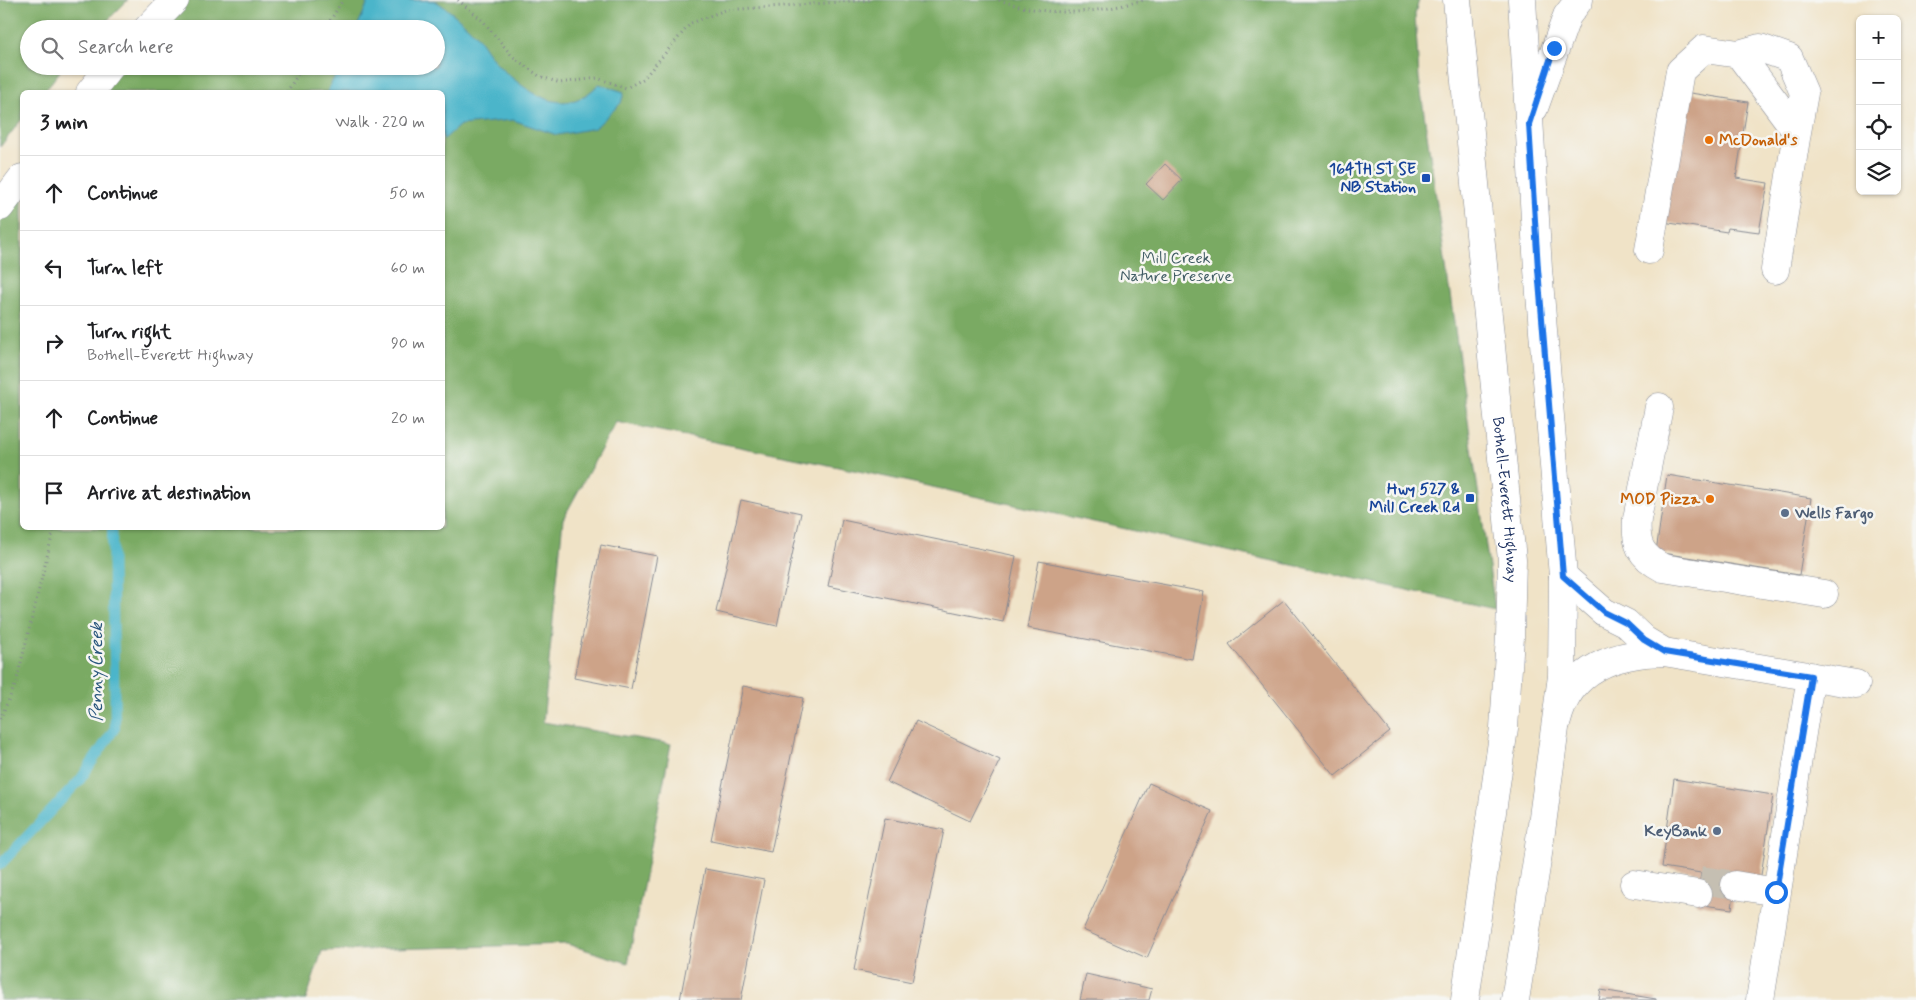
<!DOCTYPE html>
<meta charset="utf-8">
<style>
body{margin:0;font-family:Mynerve,sans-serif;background:#f2f2f2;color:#202124}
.controls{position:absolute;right:15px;top:15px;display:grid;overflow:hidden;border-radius:8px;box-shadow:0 1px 4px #0004}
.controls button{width:45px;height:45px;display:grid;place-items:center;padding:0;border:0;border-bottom:1px solid #e0e0e0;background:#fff;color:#202124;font:25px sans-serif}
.stop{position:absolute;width:15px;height:15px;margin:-11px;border:4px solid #1a73e8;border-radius:50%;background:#fff}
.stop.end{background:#1a73e8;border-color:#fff;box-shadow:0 1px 5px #0008}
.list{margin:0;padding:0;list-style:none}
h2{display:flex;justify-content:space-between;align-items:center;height:65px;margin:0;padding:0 20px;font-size:21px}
h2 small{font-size:16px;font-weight:400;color:#757577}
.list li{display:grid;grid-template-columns:32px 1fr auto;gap:15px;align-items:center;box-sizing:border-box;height:75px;padding:0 20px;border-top:1px solid #e0e0e0}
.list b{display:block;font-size:19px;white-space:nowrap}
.list p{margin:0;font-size:16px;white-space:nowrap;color:#757577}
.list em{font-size:16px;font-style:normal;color:#757577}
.icon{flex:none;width:28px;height:28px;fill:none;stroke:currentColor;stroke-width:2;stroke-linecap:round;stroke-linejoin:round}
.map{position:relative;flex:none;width:1916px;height:1000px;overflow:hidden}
.search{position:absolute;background:#fff;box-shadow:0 1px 4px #0004;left:20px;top:20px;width:425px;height:55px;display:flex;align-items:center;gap:12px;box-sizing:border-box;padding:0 18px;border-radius:28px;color:#757577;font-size:19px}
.panel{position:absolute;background:#fff;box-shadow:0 1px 4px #0004;left:20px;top:90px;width:425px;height:440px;border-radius:8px}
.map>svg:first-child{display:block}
.forest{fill:#7aaa64;stroke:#4a6c61}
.water{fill:#4cb5ca;stroke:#347294}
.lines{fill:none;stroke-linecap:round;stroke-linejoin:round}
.stream{stroke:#4cb5ca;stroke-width:10}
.building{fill:#cda388}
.minor-tunnel{stroke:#c5bfb2;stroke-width:28;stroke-dasharray:28 14;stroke-linecap:butt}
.minor-casing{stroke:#868992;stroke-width:29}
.major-casing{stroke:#868992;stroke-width:29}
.path{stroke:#868992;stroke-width:3;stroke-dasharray:1 4;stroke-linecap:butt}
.minor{stroke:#fff;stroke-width:28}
.major{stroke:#fff;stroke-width:28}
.route{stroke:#1a73e8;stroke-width:6}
.food-dot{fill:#e8710a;stroke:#f6f6f2;stroke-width:2}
.transit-dot{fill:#1a4fb4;stroke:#f6f6f2;stroke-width:2}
.service-dot{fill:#5c6f8a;stroke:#f6f6f2;stroke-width:2}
.labels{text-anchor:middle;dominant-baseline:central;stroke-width:5;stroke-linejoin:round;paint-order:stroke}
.food-label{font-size:16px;font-weight:bold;fill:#c56008;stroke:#f6f6f2;text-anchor:start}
.transit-label{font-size:16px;font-weight:bold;fill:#164399;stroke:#f6f6f2;text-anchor:end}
.park-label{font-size:16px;fill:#405c64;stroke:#f6f6f2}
.street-label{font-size:16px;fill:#1b2f5e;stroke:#f6f6f2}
.service-label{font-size:16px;font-weight:bold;fill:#4e5e75;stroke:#f6f6f2;text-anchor:start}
.water-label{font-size:18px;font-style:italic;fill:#2a577e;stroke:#f6f6f2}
</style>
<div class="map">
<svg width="1916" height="1000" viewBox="0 0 1916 1000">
<rect width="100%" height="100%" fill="#f6f6f2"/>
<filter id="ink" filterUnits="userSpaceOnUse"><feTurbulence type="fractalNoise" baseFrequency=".02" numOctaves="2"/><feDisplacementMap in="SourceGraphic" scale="10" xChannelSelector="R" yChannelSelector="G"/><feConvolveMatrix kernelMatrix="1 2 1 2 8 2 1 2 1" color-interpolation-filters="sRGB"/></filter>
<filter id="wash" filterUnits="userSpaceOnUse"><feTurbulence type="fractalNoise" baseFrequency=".0096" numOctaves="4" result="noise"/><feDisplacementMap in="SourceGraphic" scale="20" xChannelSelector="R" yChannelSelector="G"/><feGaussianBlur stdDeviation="1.12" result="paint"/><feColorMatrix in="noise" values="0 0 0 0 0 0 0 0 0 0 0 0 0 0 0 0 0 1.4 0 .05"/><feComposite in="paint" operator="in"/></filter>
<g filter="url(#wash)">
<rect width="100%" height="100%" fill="#f0e3c7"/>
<!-- forest -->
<path class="forest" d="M0 0H128L99 29H29V66H64L44 92H22V119L0 147Z
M175 0H1419L1415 14 1419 78 1495 609 863 472 616 422 563 519 543 722 671 744 628 963 567 944 322 951 306 1000H0V207L22 178V528H442V92H90L111 66H436V29H147Z"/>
<!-- water -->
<path class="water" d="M366 0C380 0 425 0 435 1 445 6 468 26 476 35 485 47 493 62 504 71 535 98 567 118 599 84L624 92 621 103 595 128 557 135 513 120 460 125 443 140 442 92H327L340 66H436V29H356L367 5Z"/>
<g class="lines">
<!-- stream -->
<path class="stream" d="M0 865 80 780 115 728 112 528"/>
</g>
<g id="blocks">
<!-- building -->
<path class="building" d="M1684 92 1748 102 1736 178 1768 183 1759 232 1728 228 1727 232 1663 222Z
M1165 164 1182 180 1163 200 1146 184Z
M1667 475 1811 498 1799 575 1656 552Z
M741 500 801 513 777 626 716 612Z
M842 520 1016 556 1003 622 828 586Z
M601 545 657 556 631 689 574 678Z
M1039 561 1204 592 1192 659 1027 628Z
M1284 600 1390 732 1335 776 1229 644Z
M743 686 803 698 771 852 711 840Z
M916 721 1000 760 970 821 887 782Z
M1674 779 1773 795 1760 882 1736 878 1732 909 1696 904 1701 873 1662 867Z
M1149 783 1212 811 1147 958 1083 930Z
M885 818 944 830 912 982 854 970Z
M705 869 764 880 741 1000H680Z
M1086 974 1152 989 1149 1000H1080Z
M1601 990 1656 999V1000H1599Z"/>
</g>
</g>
<g filter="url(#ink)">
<use href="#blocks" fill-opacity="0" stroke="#868992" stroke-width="1"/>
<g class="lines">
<!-- minor-tunnel -->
<path class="minor-tunnel" d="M1700 880 1735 885"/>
<!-- minor casing -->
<g class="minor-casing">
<path id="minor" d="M1739 54 1760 48 1789 58 1804 93 1797 132
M1649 250 1680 71 1704 49 1739 54 1797 132 1775 270
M1659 407 1637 519C1635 544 1640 556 1663 568L1824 594
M1563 576 1604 612 1626 623 1644 640 1664 652
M1557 721C1570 668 1615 653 1664 652L1856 684
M1634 884 1698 894
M1735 885 1776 892
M1760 1000 1811 676"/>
</g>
<!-- major casing -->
<g class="major-casing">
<g id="major">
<path id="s1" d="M1457 0 1512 560 1510 637 1504 728 1465 1000"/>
<path d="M147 29 175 0"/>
<path d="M90 92 111 66"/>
<path d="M1534 108 1567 16 1579 0"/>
<path d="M0 207 22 178"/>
<path d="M1515 1000 1538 854 1562 676 1563 576 1538 269 1522 0"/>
</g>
</g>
<!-- path -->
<path class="path" d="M458 0 483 21 512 56 539 76 560 83 597 78 626 88 643 79 691 23 725 10 870 0
M999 0C1051 18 1092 14 1144 0
M325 29 343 0
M287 92 303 66
M0 719 16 683 54 528"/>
<!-- minor -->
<use href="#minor" class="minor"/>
<!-- major -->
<use href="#major" class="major"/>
</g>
</g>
<g class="lines" filter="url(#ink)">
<!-- route -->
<path class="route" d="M1554 48 1529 124 1538 269 1563 576 1604 612 1626 623 1644 640 1664 652 1811 676 1776 892"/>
</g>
<!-- markers -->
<g class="food-dot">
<circle cx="1709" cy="140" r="5"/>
<circle cx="1710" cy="499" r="5"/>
</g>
<g class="transit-dot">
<rect x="1421" y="173" width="10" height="10" rx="2.5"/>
<rect x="1465" y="493" width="10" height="10" rx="2.5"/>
</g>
<g class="service-dot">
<circle cx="1785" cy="513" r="5"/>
<circle cx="1717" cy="831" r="5"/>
</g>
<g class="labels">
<!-- food labels -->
<g class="food-label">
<text x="1719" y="140">McDonald's</text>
<text x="1700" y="499" text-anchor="end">MOD Pizza</text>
</g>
<!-- transit labels -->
<g class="transit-label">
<text x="1416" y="169">164TH ST SE<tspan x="1416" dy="18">NB Station</tspan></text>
<text x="1460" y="489">Hwy 527 &amp;<tspan x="1460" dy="18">Mill Creek Rd</tspan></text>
</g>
<!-- park labels -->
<g class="park-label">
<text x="1176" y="258">Mill Creek<tspan x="1176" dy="18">Nature Preserve</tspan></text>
</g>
<!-- street labels -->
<g class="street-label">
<text stroke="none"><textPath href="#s1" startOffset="502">Bothell-Everett Highway</textPath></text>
</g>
<!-- service labels -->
<g class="service-label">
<text x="1795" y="513">Wells Fargo</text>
<text x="1707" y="831" text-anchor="end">KeyBank</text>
</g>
<!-- water labels -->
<g class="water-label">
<text transform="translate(97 672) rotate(-90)">Penny Creek</text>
</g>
</g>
</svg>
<div class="controls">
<button>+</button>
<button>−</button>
<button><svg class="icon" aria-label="locate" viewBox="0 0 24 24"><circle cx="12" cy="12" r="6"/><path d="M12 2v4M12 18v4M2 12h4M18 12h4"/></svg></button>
<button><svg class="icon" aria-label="layers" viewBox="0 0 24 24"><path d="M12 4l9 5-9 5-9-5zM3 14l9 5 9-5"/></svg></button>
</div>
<div class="stop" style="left:1776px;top:892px"></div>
<div class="stop end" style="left:1554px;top:48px"></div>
<div class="search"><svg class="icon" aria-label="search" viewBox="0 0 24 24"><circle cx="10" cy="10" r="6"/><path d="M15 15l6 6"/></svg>Search here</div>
<section class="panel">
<h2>3 min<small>Walk · 220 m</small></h2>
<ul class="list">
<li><svg class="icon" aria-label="ahead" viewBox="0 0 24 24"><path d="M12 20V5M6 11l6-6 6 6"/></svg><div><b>Continue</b></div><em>50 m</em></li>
<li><svg class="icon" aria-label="left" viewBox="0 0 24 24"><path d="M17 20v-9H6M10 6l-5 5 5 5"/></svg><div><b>Turn left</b></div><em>60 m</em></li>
<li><svg class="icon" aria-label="right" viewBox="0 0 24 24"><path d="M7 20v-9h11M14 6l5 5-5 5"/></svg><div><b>Turn right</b><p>Bothell-Everett Highway</p></div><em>90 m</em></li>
<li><svg class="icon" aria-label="ahead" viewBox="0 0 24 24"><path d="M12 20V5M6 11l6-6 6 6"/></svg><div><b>Continue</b></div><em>20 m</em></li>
<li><svg class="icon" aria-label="arrive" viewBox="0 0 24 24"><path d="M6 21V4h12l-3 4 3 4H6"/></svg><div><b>Arrive at destination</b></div></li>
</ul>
</section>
</div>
